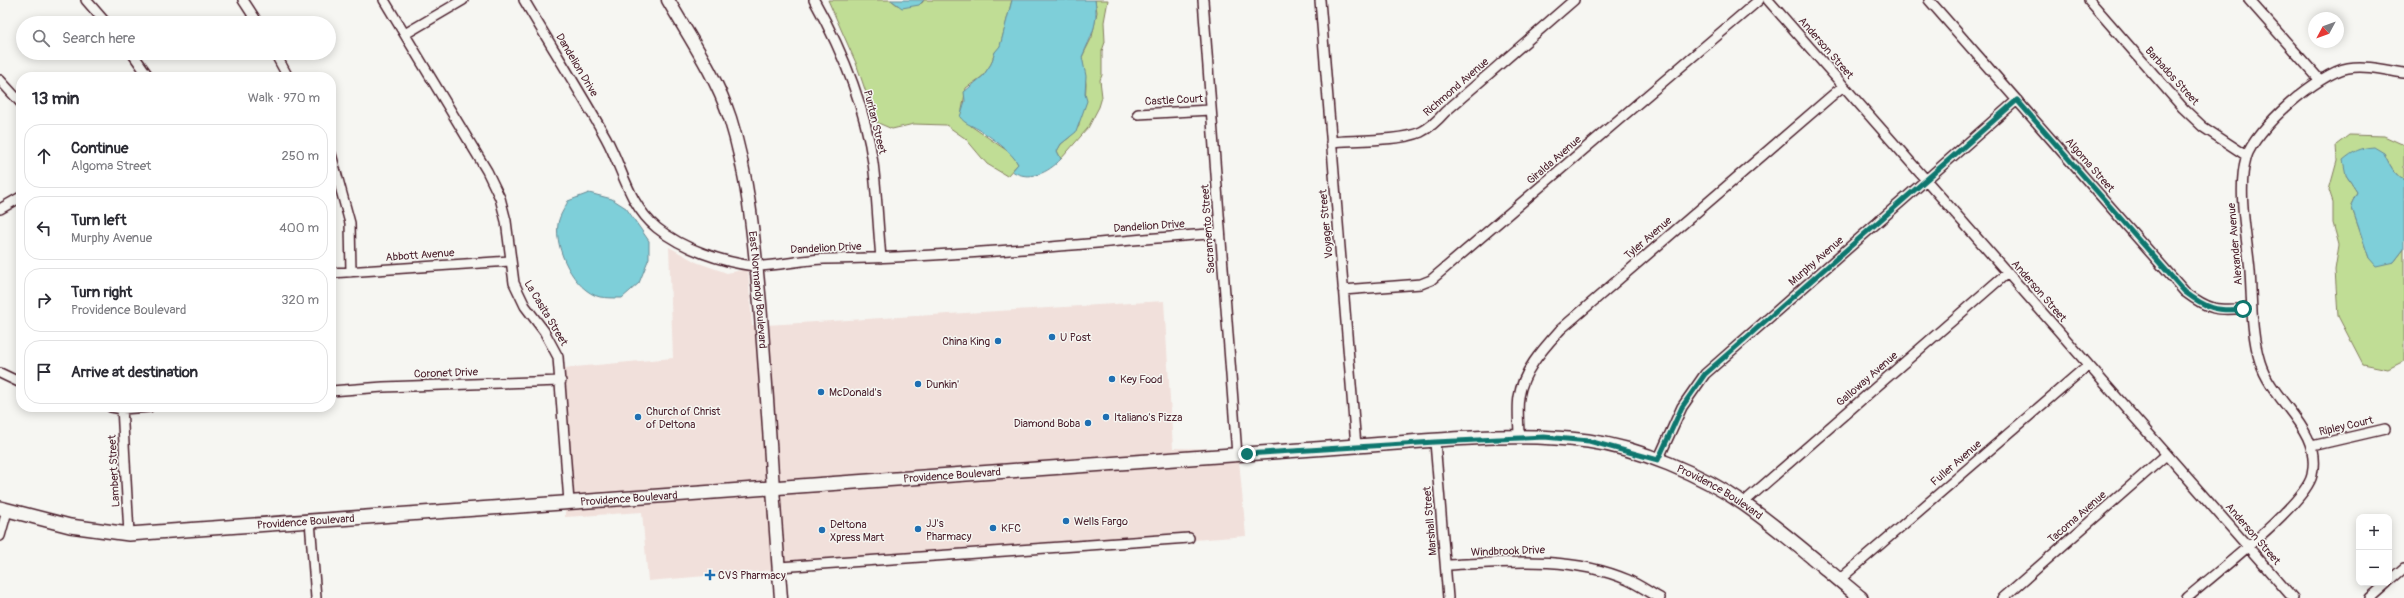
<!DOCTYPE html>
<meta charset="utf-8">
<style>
body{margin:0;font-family:Pangolin,sans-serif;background:#f7f7f7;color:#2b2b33}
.controls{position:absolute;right:12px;bottom:12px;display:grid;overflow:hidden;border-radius:8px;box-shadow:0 2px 10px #0003}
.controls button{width:36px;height:36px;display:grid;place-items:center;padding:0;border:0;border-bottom:1px solid #e1e1e2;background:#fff;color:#2b2b33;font:20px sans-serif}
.compass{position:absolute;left:2308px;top:12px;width:36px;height:36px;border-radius:50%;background:#fff;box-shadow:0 2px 10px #0003;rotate:229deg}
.stop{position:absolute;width:12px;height:12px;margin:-9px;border:3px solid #0f766e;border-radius:50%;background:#fff}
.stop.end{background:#0f766e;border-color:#fff;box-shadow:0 1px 4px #0008}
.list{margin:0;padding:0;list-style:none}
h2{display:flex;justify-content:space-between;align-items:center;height:52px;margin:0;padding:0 16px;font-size:17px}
h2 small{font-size:13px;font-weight:400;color:#7c7c81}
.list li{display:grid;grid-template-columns:26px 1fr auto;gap:12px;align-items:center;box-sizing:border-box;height:64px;margin:0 8px 8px;padding:0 8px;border:1px solid #e1e1e2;border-radius:16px}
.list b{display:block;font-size:15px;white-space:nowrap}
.list p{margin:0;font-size:13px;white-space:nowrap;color:#7c7c81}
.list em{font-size:13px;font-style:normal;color:#7c7c81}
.icon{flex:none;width:22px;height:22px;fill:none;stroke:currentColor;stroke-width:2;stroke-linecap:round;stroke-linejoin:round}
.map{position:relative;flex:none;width:2404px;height:598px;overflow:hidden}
.search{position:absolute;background:#fff;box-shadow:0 2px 10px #0003;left:16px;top:16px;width:320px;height:44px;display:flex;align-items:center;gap:10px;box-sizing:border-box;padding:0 14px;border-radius:22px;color:#7c7c81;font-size:15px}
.panel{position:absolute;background:#fff;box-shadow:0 2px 10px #0003;left:16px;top:72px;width:320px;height:340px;border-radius:16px}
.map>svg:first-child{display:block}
.built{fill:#f1e0db}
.green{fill:#c0dd95;stroke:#857e60}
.water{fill:#7ecfd9;stroke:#698993}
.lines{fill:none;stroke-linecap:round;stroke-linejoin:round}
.minor-casing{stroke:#4a1f2b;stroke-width:12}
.tertiary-casing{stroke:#4a1f2b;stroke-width:15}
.secondary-casing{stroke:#4a1f2b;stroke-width:16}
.minor{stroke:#f6f6f2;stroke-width:9}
.tertiary{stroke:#f6f6f2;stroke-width:12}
.secondary{stroke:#f6f6f2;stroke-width:13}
.route{stroke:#0f766e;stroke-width:5}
.poi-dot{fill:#1f6fb2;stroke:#f6f6f2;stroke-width:1.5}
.labels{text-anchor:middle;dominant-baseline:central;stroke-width:3;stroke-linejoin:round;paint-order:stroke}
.street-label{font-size:11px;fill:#4a1f2b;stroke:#f6f6f2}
.poi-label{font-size:11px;fill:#4a1f2b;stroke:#f6f6f2;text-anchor:start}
</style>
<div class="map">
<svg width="2404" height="598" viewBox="0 0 2404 598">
<rect width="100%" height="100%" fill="#f6f6f2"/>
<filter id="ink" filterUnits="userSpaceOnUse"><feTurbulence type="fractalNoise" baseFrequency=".025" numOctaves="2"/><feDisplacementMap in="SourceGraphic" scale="8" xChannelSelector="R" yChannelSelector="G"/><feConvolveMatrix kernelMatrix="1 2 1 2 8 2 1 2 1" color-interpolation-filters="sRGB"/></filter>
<g filter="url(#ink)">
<!-- built -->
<path class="built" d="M669 247 696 262 727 273 748 269 752 325H757L767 484 574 497 564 368 673 358Z
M1164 301 1173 448 1231 449 777 484 766 325Z
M1239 460 1246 536 1194 540V533L783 562 777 493Z
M768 494 774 570 648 581 642 512 565 517V507Z"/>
<!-- green -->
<path class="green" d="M828 0H891L897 5 922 3 924 0H1012L1000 47 995 52 991 64 983 76 966 88 962 110 971 126 1012 154 1018 164 1007 176 987 164 966 139 946 125 914 124 892 129 876 122 856 63Z
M1095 0H1108L1104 22 1105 42 1102 51V75L1100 80 1102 97 1099 107 1088 128 1061 159 1057 151 1061 144 1070 137 1079 126V119L1085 105 1086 84 1082 57 1092 37 1097 12Z
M2349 135 2384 136 2404 145V180C2395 176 2388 162 2384 153L2346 175 2357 192 2351 205 2369 258 2394 262 2404 249V361L2388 369 2363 364 2338 316 2335 270 2339 245 2333 223V202L2329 190 2337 161 2336 145Z"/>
<!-- water -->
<path class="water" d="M891 0H924L919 5 902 8Z
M1012 0H1095C1099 24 1091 36 1082 57L1086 76 1085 94 1087 101 1076 132 1061 144 1057 151 1061 159C1048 173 1029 182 1012 171L1018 164C1012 152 990 136 978 129 971 125 965 124 960 117L965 101 964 92 983 76 991 64 995 52 1000 46Z
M2374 147 2384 153C2388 162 2395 176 2404 180V249L2394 262 2376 266 2369 258 2351 205 2357 192 2346 175 2343 160C2354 151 2360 148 2374 147Z
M589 193 612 199 626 208 649 241V258L639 283 622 298C615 298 607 298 600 297 574 291 554 248 558 224 559 216 565 208 568 201Z"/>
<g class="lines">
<!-- minor casing -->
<g class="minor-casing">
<path id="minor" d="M86 0 106 23
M243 0 258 23
M384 0 487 171 500 198 506 221 514 283 525 306 544 331 558 357 569 502
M524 0C551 46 580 91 606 138 623 169 628 204 657 228 683 249 722 262 754 266 773 267 804 259 825 259 957 257 1089 243 1220 233
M814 0C842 50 865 106 873 163 877 195 878 227 881 258
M1203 0 1237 455
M1320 0 1356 446
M1768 0 2293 598
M1929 0 2185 292C2213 313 2219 310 2252 308
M2089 0 2183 108 2203 127 2247 156
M2249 0 2319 79
M405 34 463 0
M132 53 149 77
M275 53 288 77
M0 80 21 103
M1138 114 1210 110
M1331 142C1356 140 1400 141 1421 132 1431 127 1438 120 1445 112L1574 0
M331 154 350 223 351 272
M0 209 21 197
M331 273 510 261
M1343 290 1421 284 1431 280 1759 0
M0 373 21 383
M331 391 383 387 561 381
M111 407 122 409 149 407
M122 407 129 534
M1519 437C1519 424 1517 409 1519 397 1523 370 1544 348 1561 329L1843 86
M1435 442 1448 598
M2312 446 2385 429
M1658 460 1682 407 1705 374 2017 100
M1743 503 2007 273
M310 521 316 598
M0 536 7 511
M1446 565C1507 562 1570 555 1628 580 1639 585 1649 592 1660 598
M779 567 1189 538
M1839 580 2088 365
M2389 581 2404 568
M2003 598 2166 455
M2187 598C2213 575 2306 504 2312 475 2322 428 2273 404 2260 362 2251 334 2252 301 2250 271 2247 237 2237 190 2246 158 2255 129 2318 73 2348 68 2366 65 2385 70 2404 73
M2370 598 2387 583"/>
</g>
<!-- tertiary casing -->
<g class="tertiary-casing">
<g id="tertiary">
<path id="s1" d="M668 0C690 38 716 76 730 118 749 178 754 241 760 304 768 402 773 500 781 598"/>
</g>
</g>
<!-- secondary casing -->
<g class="secondary-casing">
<g id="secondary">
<path id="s2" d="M0 508 70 526 129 534 1356 446C1432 441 1512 431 1588 441 1639 448 1701 474 1744 504 1784 532 1823 567 1861 598"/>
</g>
</g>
<!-- minor -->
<use href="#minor" class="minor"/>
<!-- tertiary -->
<use href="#tertiary" class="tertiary"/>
<!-- secondary -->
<use href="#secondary" class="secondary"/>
</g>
</g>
<g class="lines" filter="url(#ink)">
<!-- route -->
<path class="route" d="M1247 454 1435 442 1544 437 1589 441 1658 460 1682 407 1705 374 2017 100 2185 292C2206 308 2217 312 2243 309"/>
</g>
<!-- markers -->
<g class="poi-dot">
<circle cx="1052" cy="337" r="4"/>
<circle cx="998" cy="341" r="4"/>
<circle cx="1112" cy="379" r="4"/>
<circle cx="918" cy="384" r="4"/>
<circle cx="821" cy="392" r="4"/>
<circle cx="638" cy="417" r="4"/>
<circle cx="1106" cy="417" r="4"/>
<circle cx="1088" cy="423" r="4"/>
<circle cx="1066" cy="521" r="4"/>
<circle cx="993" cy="528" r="4"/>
<circle cx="918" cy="529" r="4"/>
<circle cx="822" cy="530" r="4"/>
<path d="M708 569h4v4h4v4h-4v4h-4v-4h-4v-4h4z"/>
</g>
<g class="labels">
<!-- street labels -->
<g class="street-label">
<text transform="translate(1826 48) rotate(49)">Anderson Street</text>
<text transform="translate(577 65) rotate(59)">Dandelion Drive</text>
<text transform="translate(2172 76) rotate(48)">Barbados Street</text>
<text transform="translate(1456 87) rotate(-41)">Richmond Avenue</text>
<text transform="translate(1174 100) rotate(-3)">Castle Court</text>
<text transform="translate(875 122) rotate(76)">Puritan Street</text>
<text transform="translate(1554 160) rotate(-41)">Giralda Avenue</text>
<text transform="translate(2090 165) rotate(49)">Algoma Street</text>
<text transform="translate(1326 224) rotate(-95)">Voyager Street</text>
<text transform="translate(1149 226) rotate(-4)">Dandelion Drive</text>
<text transform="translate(1208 229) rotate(-94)">Sacramento Street</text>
<text transform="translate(1648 238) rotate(-41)">Tyler Avenue</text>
<text transform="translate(2235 244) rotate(-95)">Alexander Avenue</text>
<text transform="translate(826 248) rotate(-3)">Dandelion Drive</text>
<text transform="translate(420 255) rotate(-4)">Abbott Avenue</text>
<text transform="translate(1816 261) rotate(-41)">Murphy Avenue</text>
<text stroke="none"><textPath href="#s1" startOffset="308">East Normandy Boulevard</textPath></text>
<text transform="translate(2039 291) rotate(49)">Anderson Street</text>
<text transform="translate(546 313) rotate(59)">La Casita Street</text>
<text transform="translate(446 373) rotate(-2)">Coronet Drive</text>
<text transform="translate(1867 379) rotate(-41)">Galloway Avenue</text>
<text transform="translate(2346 426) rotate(-13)">Ripley Court</text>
<text transform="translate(1956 463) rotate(-41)">Fuller Avenue</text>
<text transform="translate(114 471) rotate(-93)">Lambert Street</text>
<text stroke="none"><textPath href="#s2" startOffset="957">Providence Boulevard</textPath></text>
<text stroke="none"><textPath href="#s2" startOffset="1737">Providence Boulevard</textPath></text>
<text stroke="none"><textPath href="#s2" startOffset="633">Providence Boulevard</textPath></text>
<text transform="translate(2077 517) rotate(-41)">Tacoma Avenue</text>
<text stroke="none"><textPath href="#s2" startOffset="309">Providence Boulevard</textPath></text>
<text transform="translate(1430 521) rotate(-95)">Marshall Street</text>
<text transform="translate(2253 534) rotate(49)">Anderson Street</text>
<text transform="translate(1508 551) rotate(-2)">Windbrook Drive</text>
</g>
<!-- poi labels -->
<g class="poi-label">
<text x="1060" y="337">U Post</text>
<text x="990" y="341" text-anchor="end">China King</text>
<text x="1120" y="379">Key Food</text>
<text x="926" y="384">Dunkin'</text>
<text x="829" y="392">McDonald's</text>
<text x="646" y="411">Church of Christ<tspan x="646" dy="13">of Deltona</tspan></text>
<text x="1114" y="417">Italiano's Pizza</text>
<text x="1080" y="423" text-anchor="end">Diamond Boba</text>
<text x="1074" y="521">Wells Fargo</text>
<text x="926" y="523">JJ's<tspan x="926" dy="13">Pharmacy</tspan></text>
<text x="830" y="524">Deltona<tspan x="830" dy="13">Xpress Mart</tspan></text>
<text x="1001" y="528">KFC</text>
<text x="718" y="575">CVS Pharmacy</text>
</g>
</g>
</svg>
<div class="controls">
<button>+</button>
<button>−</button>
</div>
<svg class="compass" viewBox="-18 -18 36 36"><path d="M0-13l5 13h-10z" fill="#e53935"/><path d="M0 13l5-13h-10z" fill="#7c7c81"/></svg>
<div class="stop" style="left:2243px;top:309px"></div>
<div class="stop end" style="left:1247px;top:454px"></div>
<div class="search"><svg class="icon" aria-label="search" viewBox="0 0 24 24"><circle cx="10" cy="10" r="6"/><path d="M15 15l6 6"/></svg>Search here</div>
<section class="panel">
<h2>13 min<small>Walk · 970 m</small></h2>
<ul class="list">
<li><svg class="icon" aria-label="ahead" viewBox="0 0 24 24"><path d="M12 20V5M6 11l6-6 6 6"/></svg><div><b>Continue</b><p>Algoma Street</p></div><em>250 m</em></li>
<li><svg class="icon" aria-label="left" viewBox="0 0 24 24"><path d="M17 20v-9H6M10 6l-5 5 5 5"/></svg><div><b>Turn left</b><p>Murphy Avenue</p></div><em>400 m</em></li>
<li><svg class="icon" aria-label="right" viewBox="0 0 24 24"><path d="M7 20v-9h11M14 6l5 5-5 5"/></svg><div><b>Turn right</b><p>Providence Boulevard</p></div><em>320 m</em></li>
<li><svg class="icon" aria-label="arrive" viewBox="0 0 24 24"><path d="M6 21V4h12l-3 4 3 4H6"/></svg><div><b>Arrive at destination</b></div></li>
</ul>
</section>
</div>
